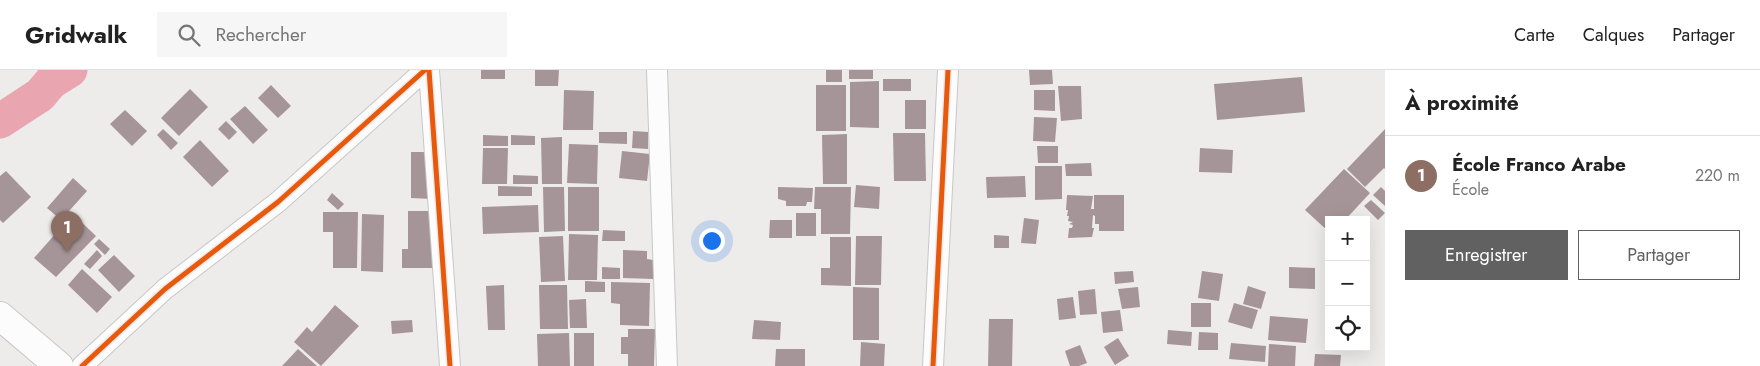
<!DOCTYPE html>
<html lang="fr">
<meta charset="utf-8">
<style>
body{margin:0;font-family:Jost,sans-serif;background:#f6f6f6;color:#222}
.controls{position:absolute;right:15px;bottom:15px;display:grid;overflow:hidden;border-radius:0px;box-shadow:0 5px 20px #0002}
.controls button{width:45px;height:45px;display:grid;place-items:center;padding:0;border:0;border-bottom:1px solid #e0e0e0;background:#fff;color:#222;font:25px sans-serif}
.you{position:absolute;left:711px;top:170px;width:18px;height:18px;margin:-12px;border:4px solid #fff;border-radius:50%;background:#1a73e8;box-shadow:0 0 0 8px #1a73e833}
.badge{display:grid;place-items:center;width:32px;height:32px;border-radius:50%;background:#626161;color:#fff;font-size:16px;font-weight:700}
.pin{position:absolute;translate:-50% -41px;filter:drop-shadow(0 1px 2px #0008)}
.pin::after{content:'';position:absolute;top:26px;width:18px;height:15px;background:inherit;clip-path:polygon(0 0,100% 0,50% 100%)}
.list{margin:0;padding:0;list-style:none}
h2{display:flex;justify-content:space-between;align-items:center;height:65px;margin:0;padding:0 20px;font-size:21px}
h2 small{font-size:16px;font-weight:400;color:#767676}
.list li{display:grid;grid-template-columns:32px 1fr auto;gap:15px;align-items:center;box-sizing:border-box;height:80px;padding:0 20px;border-top:1px solid #e0e0e0}
.list b{display:block;font-size:19px;white-space:nowrap}
.list p{margin:0;font-size:16px;white-space:nowrap;color:#767676}
.list em{font-size:16px;font-style:normal;color:#767676}
.actions{display:flex;gap:10px;padding:15px 20px}
.actions a{flex:1;padding:11px 0;border:1px solid #626161;border-radius:0px;text-align:center;font-size:18px;color:#626161}
.actions .main{background:#626161;color:#fff}
.icon{flex:none;width:28px;height:28px;fill:none;stroke:currentColor;stroke-width:2;stroke-linecap:round;stroke-linejoin:round}
.map{position:relative;flex:none;width:1385px;height:296px;overflow:hidden}
header{display:flex;align-items:center;gap:30px;box-sizing:border-box;height:70px;padding:0 25px;background:#fff;border-bottom:1px solid #e0e0e0}
header strong{font-size:24px}
nav{display:flex;gap:28px;margin-inline-start:auto;font-size:18px}
.search{width:350px;height:45px;background:#f6f6f6;display:flex;align-items:center;gap:12px;box-sizing:border-box;padding:0 18px;border-radius:0px;color:#767676;font-size:19px}
main{display:flex}
aside{flex:1;background:#fff}
.map>svg:first-child{display:block}
.lines{fill:none;stroke-linecap:round;stroke-linejoin:round}
.river{stroke:#eaa6b0;stroke-width:35}
.building{fill:#a69598}
.street-casing{stroke:#c8c7c7;stroke-width:22}
.secondary-casing{stroke:#c8c7c7;stroke-width:30}
.street{stroke:#fcfcfc;stroke-width:20}
.secondary{stroke:#fcfcfc;stroke-width:28}
.cycleway-casing{stroke:#efeaea;stroke-width:8}
.cycleway{stroke:#e8590c;stroke-width:5}
</style>
<header>
<strong>Gridwalk</strong>
<div class="search"><svg class="icon" aria-label="search" viewBox="0 0 24 24"><circle cx="10" cy="10" r="6"/><path d="M15 15l6 6"/></svg>Rechercher</div>
<nav><a>Carte</a><a>Calques</a><a>Partager</a></nav>
</header>
<main>
<div class="map">
<svg width="1385" height="296" viewBox="0 0 1385 296">
<rect width="100%" height="100%" fill="#eeebeb"/>
<g class="lines">
<!-- river -->
<path class="river" d="M0 51 40 25 51 12 70 0"/>
</g>
<!-- building -->
<path class="building" d="M481 0H505V9H481Z
M535 0H559L558 16H535Z
M826 0H842V12H826Z
M849 0H873V9H849Z
M1029 0H1052L1053 14 1030 15Z
M1302 7 1305 42 1217 50 1214 14Z
M883 9H911V21H883Z
M879 11V58L850 57V12Z
M271 15 291 36 278 48 258 28Z
M816 15H846V61H816Z
M1058 16H1081L1082 49 1061 51Z
M190 19 208 37 179 66 161 48Z
M564 20 594 21 593 60H563Z
M1034 20H1055V41L1034 40Z
M905 30H926V59H905Z
M245 36 268 60 253 74 230 49Z
M125 40 147 61 132 76 110 54Z
M1034 47 1057 48 1055 72 1033 71Z
M226 51 237 62 229 70 218 59Z
M163 59 178 73 171 80 157 65Z
M1385 59V99L1384 98 1365 117 1347 99Z
M633 61 648 62V79L632 78Z
M599 62H627V74L599 73Z
M893 63H925L926 111H894Z
M847 64V114H823L822 65Z
M483 65 508 66V76H483Z
M511 65 535 66V75H511Z
M562 67V114H542L541 68Z
M200 70 229 101 212 117 183 87Z
M569 74 598 75 597 114 567 113Z
M1037 76H1058V93H1038Z
M483 78H508L507 114H482Z
M1200 78 1233 80 1232 103 1199 102Z
M622 81 650 84 647 111 619 108Z
M411 82H432L431 129 411 128Z
M1091 93 1092 106H1066L1065 94Z
M1035 96H1062V129L1035 130Z
M1344 99 1370 123 1345 150H1329V162L1305 140Z
M6 101 31 127 3 153 0 150V106Z
M513 105 538 106V114H513Z
M1025 106 1026 127 987 128 986 107Z
M73 108 87 121 61 150 47 138Z
M856 115 880 117 879 139 854 137Z
M498 116 532 117V126H498Z
M543 117H564L565 161 544 162Z
M568 117H599V161H568Z
M778 117 813 118 812 132H807L806 136H786V131L778 129Z
M815 117H851L850 164H821V139H814Z
M1381 117 1385 121V136L1373 125Z
M332 123 344 134 338 140 327 130Z
M1067 125 1093 126 1091 139H1094V125H1124V161H1099V154H1095V146L1093 145 1092 158H1094L1092 167 1068 168 1069 158H1072L1073 155 1069 154 1073 152 1068 151 1069 146H1067L1068 140H1066Z
M1371 130 1385 143 1378 150 1364 136Z
M538 135 539 162 483 164 482 137Z
M408 141H436V198H402V179H408Z
M323 142H358L357 198H333V162H323Z
M796 143H816V166H796Z
M73 144 96 166 56 207 34 188Z
M362 144 384 145 383 202 361 201Z
M1024 148 1039 150 1036 174 1021 173Z
M770 150H792V168H769Z
M603 160 625 161V171H602Z
M569 164 598 165 597 210H568Z
M994 165 1009 166V178H994Z
M563 166 565 211 541 212 539 167Z
M856 166H882L881 215H855Z
M830 167H851V216L821 215V198H830Z
M99 169 110 179 105 185 94 174Z
M97 180 102 186 90 199 84 194Z
M623 180 647 181V189L653 190V209L623 208Z
M114 185 135 206 119 222 98 200Z
M602 197 620 198V209H602Z
M1289 197 1315 198V219L1289 218Z
M82 199 112 227 97 243 68 215Z
M1133 201 1134 212 1115 214 1114 202Z
M1202 201 1223 204 1219 231 1198 228Z
M585 211 605 212V222H585Z
M611 212 650 213 649 256 620 255V234L611 233Z
M504 215 505 260H488L486 216Z
M539 215H567L568 259H540Z
M1248 216 1266 222 1261 239 1243 234Z
M853 217 879 218V270H853Z
M1138 217 1140 237 1122 239 1118 219Z
M1095 219 1097 244 1080 245 1078 221Z
M1073 227 1076 248 1059 250 1057 229Z
M586 229 587 258H570L569 230Z
M1191 233H1211V257H1191Z
M1234 233 1258 240 1252 259 1228 252Z
M335 235 359 256 321 296 294 272 307 257 312 262Z
M1120 240 1123 261 1103 263 1101 242Z
M1270 246 1308 249 1306 273 1268 270Z
M989 249H1013L1012 296H988Z
M412 250 413 262 392 264 391 251Z
M754 250 781 252 780 270 752 269Z
M628 259H655L654 296H628V284H621V267H628Z
M1168 260 1192 262 1191 276 1167 274Z
M1199 262 1218 263V280H1198Z
M569 263 570 296H538L537 264Z
M574 263H594V296H574Z
M1118 268 1129 286 1115 295 1104 277Z
M861 272 885 274 884 296H860Z
M1231 273 1266 276 1265 292 1229 289Z
M1269 274 1296 276 1295 296H1268Z
M1080 275 1087 293 1079 296H1070L1065 281Z
M298 279 317 296H282Z
M776 279H805V296H775Z
M1315 284 1341 285 1340 296H1314Z"/>
<g class="lines">
<!-- street casing -->
<g class="street-casing">
<path id="street" d="M429 0 450 296
M657 0 667 296
M82 296 165 219 278 132 425 0
M933 296 948 0"/>
</g>
<!-- secondary casing -->
<g class="secondary-casing">
<path id="secondary" d="M0 246 59 296"/>
</g>
<!-- street -->
<use href="#street" class="street"/>
<!-- secondary -->
<use href="#secondary" class="secondary"/>
<!-- cycleway casing -->
<g class="cycleway-casing">
<path id="cycleway" d="M429 0 450 296
M82 296 165 219 278 132 425 0
M933 296 948 0"/>
</g>
<!-- cycleway -->
<use href="#cycleway" class="cycleway"/>
</g>
</svg>
<div class="controls">
<button>+</button>
<button>−</button>
<button><svg class="icon" aria-label="locate" viewBox="0 0 24 24"><circle cx="12" cy="12" r="6"/><path d="M12 2v4M12 18v4M2 12h4M18 12h4"/></svg></button>
</div>
<div class="you"></div>
<div class="pin badge" style="left:67px;top:182px;background:#8d6e63">1</div>
</div>
<aside>
<h2>À proximité<small></small></h2>
<ul class="list">
<li><span class="badge" style="background:#8d6e63">1</span><div><b>École Franco Arabe</b><p>École</p></div><em>220 m</em></li>
</ul>
<div class="actions"><a class="main">Enregistrer</a><a>Partager</a></div>
</aside>
</main>
